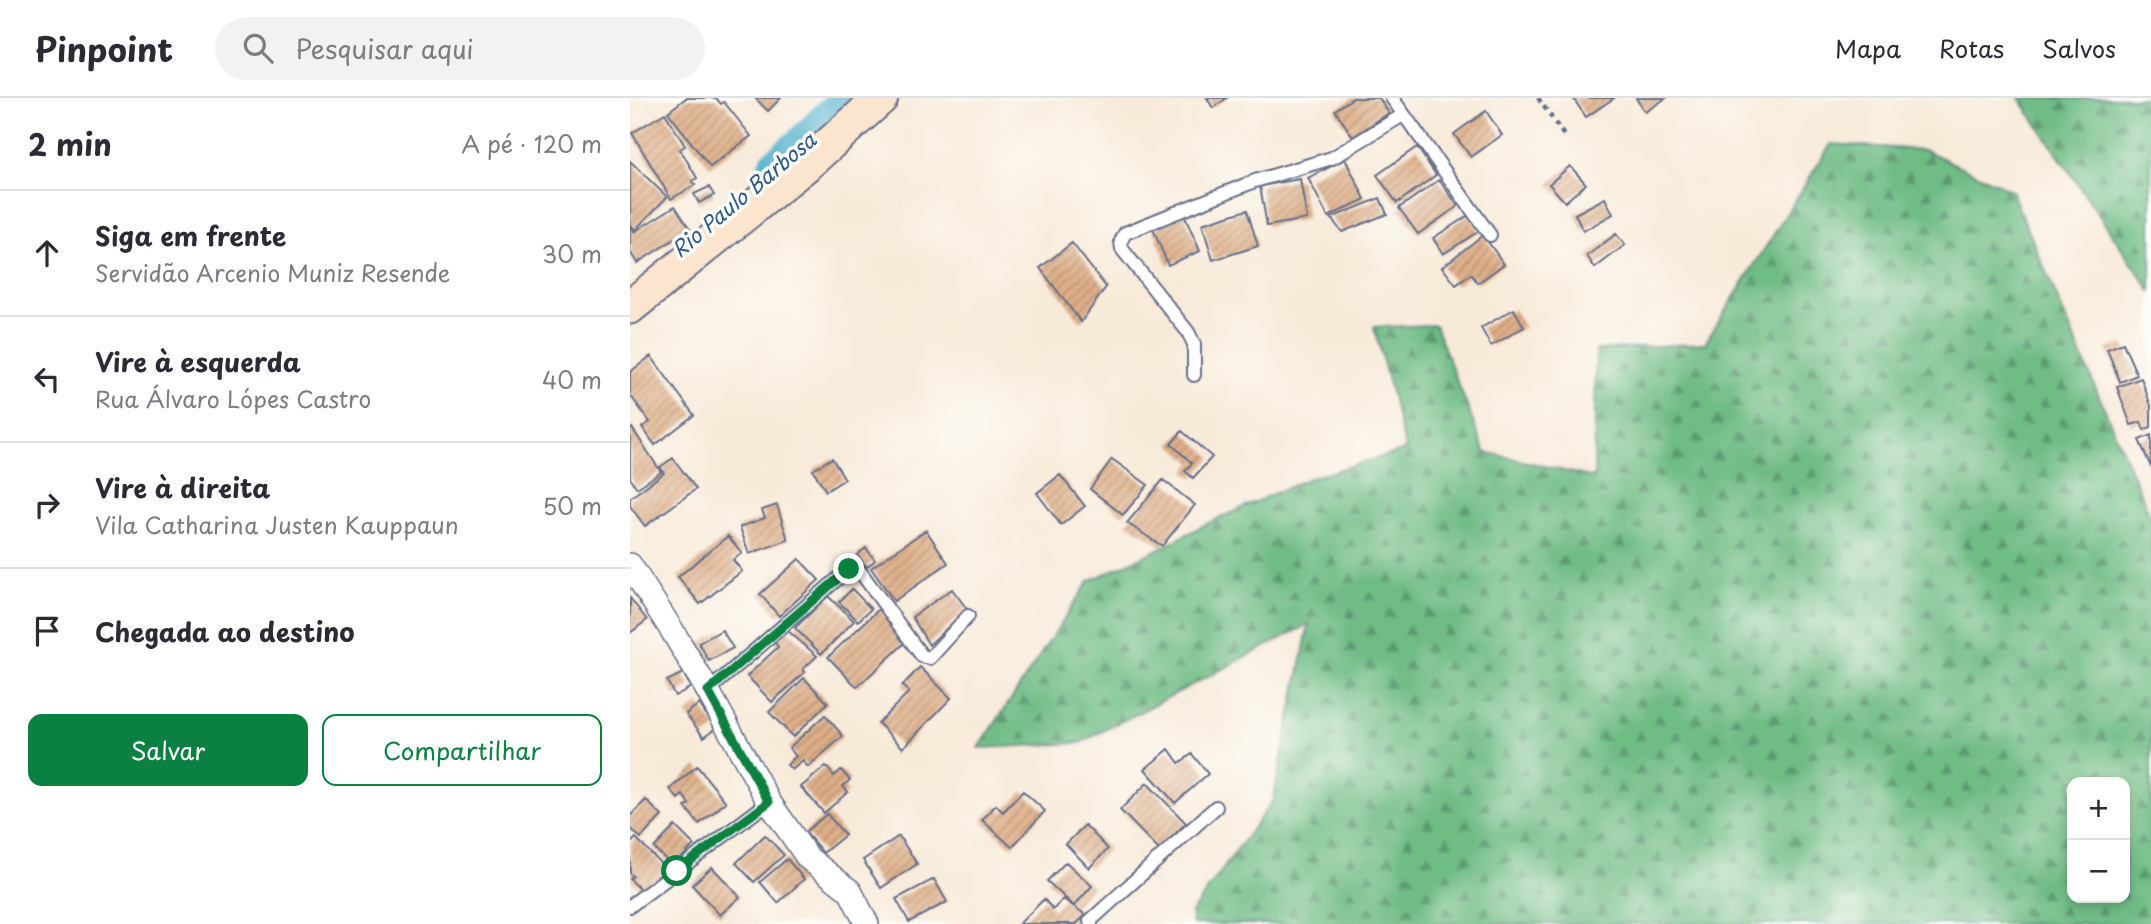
<!DOCTYPE html>
<html lang="pt">
<meta charset="utf-8">
<style>
body{margin:0;font-family:"Playpen Sans",sans-serif;background:#f2f2f3;color:#2b2b33}
.controls{position:absolute;right:21px;bottom:21px;display:grid;overflow:hidden;border-radius:14px;box-shadow:0 4px 10px #0003}
.controls button{width:63px;height:63px;display:grid;place-items:center;padding:0;border:0;border-bottom:2px solid #e1e1e2;background:#fff;color:#2b2b33;font:35px sans-serif}
.stop{position:absolute;width:21px;height:21px;margin:-16px;border:5px solid #0b8043;border-radius:50%;background:#fff}
.stop.end{background:#0b8043;border-color:#fff;box-shadow:0 2px 7px #0008}
.list{margin:0;padding:0;list-style:none}
h2{display:flex;justify-content:space-between;align-items:center;height:91px;margin:0;padding:0 28px;font-size:30px}
h2 small{font-size:23px;font-weight:400;color:#7c7c81}
.list li{display:grid;grid-template-columns:46px 1fr auto;gap:21px;align-items:center;box-sizing:border-box;height:126px;padding:0 28px;border-top:2px solid #e1e1e2}
.list b{display:block;font-size:26px;white-space:nowrap}
.list p{margin:0;font-size:23px;white-space:nowrap;color:#7c7c81}
.list em{font-size:23px;font-style:normal;color:#7c7c81}
.actions{display:flex;gap:14px;padding:21px 28px}
.actions a{flex:1;padding:16px 0;border:2px solid #0b8043;border-radius:14px;text-align:center;font-size:24px;color:#0b8043}
.actions .main{background:#0b8043;color:#fff}
.icon{flex:none;width:38px;height:38px;fill:none;stroke:currentColor;stroke-width:2;stroke-linecap:round;stroke-linejoin:round}
.map{position:relative;flex:none;width:1521px;height:826px;overflow:hidden}
header{display:flex;align-items:center;gap:42px;box-sizing:border-box;height:98px;padding:0 35px;background:#fff;border-bottom:2px solid #e1e1e2}
header strong{font-size:33px}
nav{display:flex;gap:38px;margin-inline-start:auto;font-size:24px}
.search{width:490px;height:63px;background:#f2f2f3;display:flex;align-items:center;gap:18px;box-sizing:border-box;padding:0 24px;border-radius:38px;color:#7c7c81;font-size:26px}
main{display:flex}
aside{flex:1;background:#fff}
.map>svg:first-child{display:block}
.forest{fill:url(#forest-firs);stroke:#457672;stroke-width:2;fill-rule:evenodd}
.lines{fill:none;stroke-linecap:round;stroke-linejoin:round}
.river{stroke:#4eaecd;stroke-width:42}
.building{fill:url(#building-hatch)}
.lane-casing{stroke:#687089;stroke-width:16}
.street-casing{stroke:#687089;stroke-width:26}
.secondary-casing{stroke:#687089;stroke-width:37}
.path{stroke:#687089;stroke-width:4.5;stroke-dasharray:5 5;stroke-linecap:butt}
.lane{stroke:#fff;stroke-width:12}
.street{stroke:#fff;stroke-width:23}
.secondary{stroke:#fce5cf;stroke-width:33}
.route{stroke:#0b8043;stroke-width:9}
.labels{text-anchor:middle;dominant-baseline:central;stroke-width:7;stroke-linejoin:round;paint-order:stroke}
.water-label{font-size:21px;font-style:italic;fill:#2d5b85;stroke:#fdfcf7}
</style>
<header>
<strong>Pinpoint</strong>
<div class="search"><svg class="icon" aria-label="search" viewBox="0 0 24 24"><circle cx="10" cy="10" r="6"/><path d="M15 15l6 6"/></svg>Pesquisar aqui</div>
<nav><a>Mapa</a><a>Rotas</a><a>Salvos</a></nav>
</header>
<main>
<aside>
<h2>2 min<small>A pé · 120 m</small></h2>
<ul class="list">
<li><svg class="icon" aria-label="ahead" viewBox="0 0 24 24"><path d="M12 20V5M6 11l6-6 6 6"/></svg><div><b>Siga em frente</b><p>Servidão Arcenio Muniz Resende</p></div><em>30 m</em></li>
<li><svg class="icon" aria-label="left" viewBox="0 0 24 24"><path d="M17 20v-9H6M10 6l-5 5 5 5"/></svg><div><b>Vire à esquerda</b><p>Rua Álvaro Lópes Castro</p></div><em>40 m</em></li>
<li><svg class="icon" aria-label="right" viewBox="0 0 24 24"><path d="M7 20v-9h11M14 6l5 5-5 5"/></svg><div><b>Vire à direita</b><p>Vila Catharina Justen Kauppaun</p></div><em>50 m</em></li>
<li><svg class="icon" aria-label="arrive" viewBox="0 0 24 24"><path d="M6 21V4h12l-3 4 3 4H6"/></svg><div><b>Chegada ao destino</b></div></li>
</ul>
<div class="actions"><a class="main">Salvar</a><a>Compartilhar</a></div>
</aside>
<div class="map">
<svg width="1521" height="826" viewBox="0 0 1521 826">
<defs>
<pattern id="forest-firs" width="22" height="20" patternUnits="userSpaceOnUse" patternTransform="scale(1.75)"><rect width="22" height="20" fill="#6fbc85"/><path d="M5 1l3.5 6h-7zM16 11l3.5 6h-7z" fill="#5a9970"/></pattern>
<pattern id="building-hatch" width="6" height="6" patternUnits="userSpaceOnUse" patternTransform="scale(1.75)"><rect width="6" height="6" fill="#dfaf88"/><path d="M-1 1l2-2M0 6l6-6M5 7l2-2" fill="none" stroke="#b48f72"/></pattern>
</defs>
<rect width="100%" height="100%" fill="#fdfcf7"/>
<filter id="ink" filterUnits="userSpaceOnUse"><feTurbulence type="fractalNoise" baseFrequency=".0143" numOctaves="2"/><feDisplacementMap in="SourceGraphic" scale="14" xChannelSelector="R" yChannelSelector="G"/><feConvolveMatrix kernelMatrix="1 2 1 2 8 2 1 2 1" color-interpolation-filters="sRGB"/></filter>
<filter id="wash" filterUnits="userSpaceOnUse"><feTurbulence type="fractalNoise" baseFrequency=".00686" numOctaves="4" result="noise"/><feDisplacementMap in="SourceGraphic" scale="28" xChannelSelector="R" yChannelSelector="G"/><feGaussianBlur stdDeviation="1.57" result="paint"/><feColorMatrix in="noise" values="0 0 0 0 0 0 0 0 0 0 0 0 0 0 0 0 0 1.4 0 .05"/><feComposite in="paint" operator="in"/></filter>
<g filter="url(#wash)">
<rect width="100%" height="100%" fill="#f8ead9"/>
<!-- forest -->
<path class="forest" d="M1389 0H1521V193Z
M1201 46 1295 52 1381 92 1521 420V826H563L561 815 643 702 679 526 450 645 349 650 459 483 535 448 576 426 677 381 776 352 744 229 805 227 855 354 964 380 966 252 1075 245ZM1442 684H1495V800H1442Z"/>
<g class="lines">
<!-- river -->
<path class="river" d="M149 69 171 51 222 0"/>
</g>
<g id="blocks">
<!-- building -->
<path class="building" d="M56 0H86L91 6 94 4 121 38 80 69 38 14Z
M125 0H151L138 13Z
M577 0H597L583 10Z
M723 0H749L759 15 723 39 705 12Z
M943 0H984L956 19Z
M1006 0H1036L1015 14Z
M856 13 872 37 841 59 824 36Z
M35 15 55 48 50 51 67 80 62 83 65 87 41 101 2 35Z
M787 49 806 77 767 105 747 77Z
M715 61 735 101 698 119 678 80Z
M0 63 37 99 5 132 0 126Z
M940 68 956 86 935 104 919 86Z
M670 81 677 121 637 128 630 88Z
M809 82 828 108 788 136 769 110Z
M79 89 84 97 69 105 64 96Z
M750 100 757 116 712 134 701 120Z
M975 100 983 116 953 133 945 116Z
M45 108 60 131 7 165 0 154V128L4 134Z
M617 112 628 148 583 162 572 126Z
M554 117 570 153 538 167 523 131Z
M839 117 849 133 813 156 803 140Z
M986 136 995 147 965 170 957 158Z
M853 137 874 166 848 185 841 176 826 187 812 169Z
M442 145 476 189 451 224 410 170Z
M884 211 894 229 861 248 851 230Z
M1493 245 1507 277 1490 284 1477 251Z
M21 258 64 317 25 347 12 329 20 324 0 297V274Z
M1511 280 1521 308V329L1514 332 1511 324 1501 327 1487 289Z
M2 330 31 374 7 390 0 380V332Z
M552 333 582 359 563 380 555 373 562 365 541 346Z
M1521 337V369L1509 342Z
M43 360 66 391 15 428 0 408V400L34 375 30 369Z
M202 360 215 381 196 393 183 372Z
M482 361 518 387 493 417 460 391Z
M430 377 455 408 431 427 407 395Z
M533 382 565 407 532 448 497 425Z
M147 407 158 442 119 456 110 429 135 420 132 412Z
M296 432 318 465 264 503 241 470Z
M98 438 112 455 103 462 112 473 70 506 48 479Z
M236 450 245 462 237 469 227 457Z
M169 461 189 482 149 518 130 496Z
M222 491 241 511 228 523 209 504Z
M322 491 337 511 299 547 282 519Z
M198 498 224 523 191 556 165 530Z
M0 500 17 522 0 535Z
M249 511 277 543 227 589 198 559Z
M92 532 103 550 79 563 69 545Z
M157 532 187 558 173 571 175 574 142 604 117 578 148 549 144 543Z
M290 569 321 600 273 650 248 625 279 594 272 588Z
M53 575 61 589 45 598 37 583Z
M174 580 198 605 163 639 139 614Z
M69 606 86 630 74 639 56 616Z
M195 617 213 638 178 669 173 663 162 672 157 667 166 658 159 650Z
M539 651 549 665 562 656 578 676 545 705 515 671Z
M67 668 96 704 69 726 55 709 59 706 53 697 48 701 40 691Z
M196 668 204 678 211 672 220 682 213 688 218 694 194 715 171 689Z
M517 685 556 725 529 752 490 712Z
M393 693 415 713 382 749 352 722 366 707 373 714Z
M16 702 32 718 11 740 0 730V718Z
M197 716 215 737 193 755 175 734Z
M455 727 478 751 459 770 436 746Z
M45 728 64 747 43 768 24 750Z
M135 737 154 757 124 784 106 765Z
M269 738 287 766 251 790 233 762Z
M6 740 36 771 13 794 0 781 3 778 0 775V746Z
M157 761 174 781 148 805 130 784Z
M436 764 462 788 444 808 417 783Z
M82 769 110 799 90 817 62 787Z
M304 781 317 804 279 824 266 801Z
M414 801 423 812 433 801 456 817 446 826H389Z"/>
</g>
</g>
<g filter="url(#ink)">
<use href="#blocks" fill-opacity="0" stroke="#687089" stroke-width="2"/>
<g class="lines">
<!-- lane casing -->
<g class="lane-casing">
<path id="lane" d="M762 0 860 137
M564 277V246L558 234 492 151 491 143 495 135 625 83 702 60 773 17
M78 593 219 471 229 472 292 558 300 560 338 518
M0 808 139 704
M461 826 460 823 586 709"/>
</g>
<!-- street casing -->
<g class="street-casing">
<path id="street" d="M0 467 43 534 78 593 139 704 178 760 220 793 237 826"/>
</g>
<!-- secondary casing -->
<g class="secondary-casing">
<path id="secondary" d="M0 209 177 66 251 0"/>
</g>
<!-- path -->
<path class="path" d="M908 0 935 39"/>
<!-- lane -->
<use href="#lane" class="lane"/>
<!-- street -->
<use href="#street" class="street"/>
<!-- secondary -->
<use href="#secondary" class="secondary"/>
</g>
</g>
<g class="lines" filter="url(#ink)">
<!-- route -->
<path class="route" d="M47 773 139 704 78 593 219 471"/>
</g>
<g class="labels">
<!-- water labels -->
<g class="water-label">
<text transform="translate(113 96) rotate(-40)">Rio Paulo Barbosa</text>
</g>
</g>
</svg>
<div class="controls">
<button>+</button>
<button>−</button>
</div>
<div class="stop" style="left:47px;top:773px"></div>
<div class="stop end" style="left:219px;top:471px"></div>
</div>
</main>
